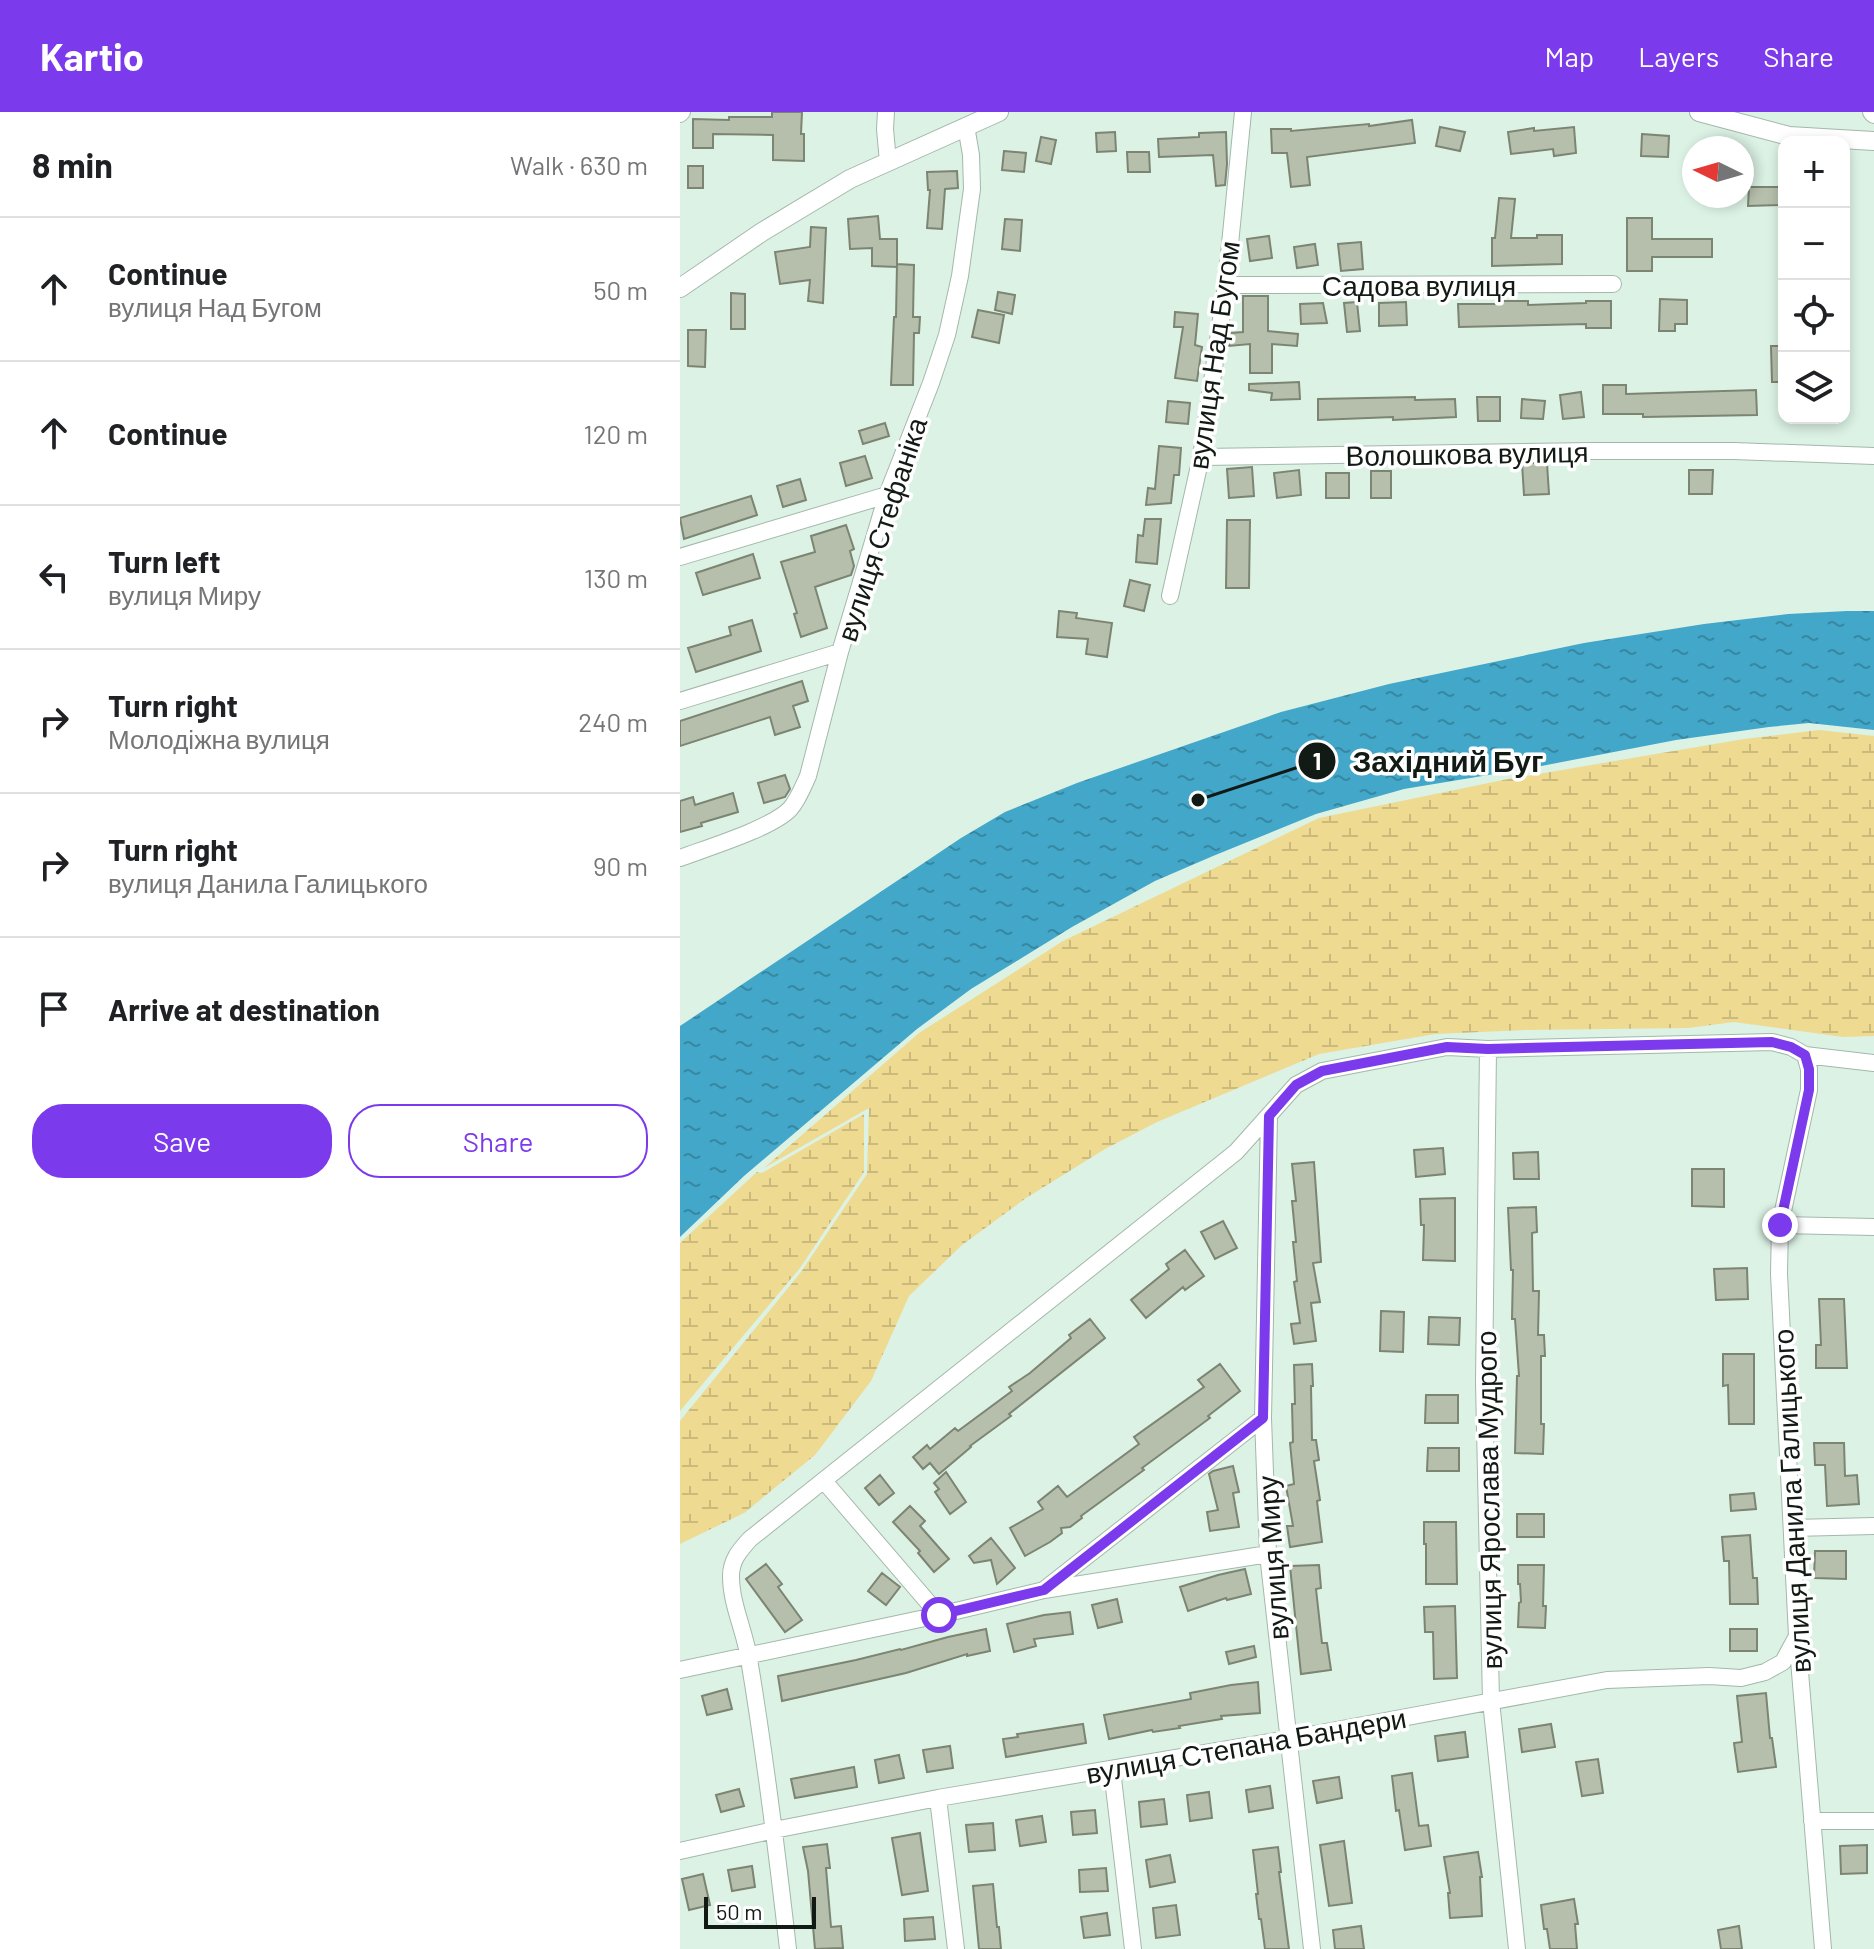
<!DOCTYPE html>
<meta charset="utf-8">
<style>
body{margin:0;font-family:Barlow,sans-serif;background:#f6f6f6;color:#202124}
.controls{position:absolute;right:24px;top:24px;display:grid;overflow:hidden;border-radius:16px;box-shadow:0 4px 12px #0003}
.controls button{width:72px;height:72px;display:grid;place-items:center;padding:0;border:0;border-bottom:2px solid #e0e0e0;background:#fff;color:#202124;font:40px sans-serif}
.compass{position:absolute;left:1002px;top:24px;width:72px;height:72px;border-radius:50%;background:#fff;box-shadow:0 4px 12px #0003;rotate:275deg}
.scale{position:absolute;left:24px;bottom:20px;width:112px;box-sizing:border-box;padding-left:8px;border:4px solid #121a15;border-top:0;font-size:22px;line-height:28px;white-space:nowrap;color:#121a15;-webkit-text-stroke:6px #fff;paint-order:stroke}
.stop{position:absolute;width:24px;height:24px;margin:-18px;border:6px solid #7c3aed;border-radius:50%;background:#fff}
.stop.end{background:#7c3aed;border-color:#fff;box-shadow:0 2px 8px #0008}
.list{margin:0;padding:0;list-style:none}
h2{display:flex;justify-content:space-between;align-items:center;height:104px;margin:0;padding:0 32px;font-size:34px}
h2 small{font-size:26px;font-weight:400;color:#757577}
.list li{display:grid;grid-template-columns:52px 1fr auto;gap:24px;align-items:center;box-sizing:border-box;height:144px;padding:0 32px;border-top:2px solid #e0e0e0}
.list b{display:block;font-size:30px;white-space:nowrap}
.list p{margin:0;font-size:26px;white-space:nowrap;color:#757577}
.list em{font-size:26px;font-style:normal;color:#757577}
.actions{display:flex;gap:16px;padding:24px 32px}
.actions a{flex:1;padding:18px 0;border:2px solid #7c3aed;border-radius:32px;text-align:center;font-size:28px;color:#7c3aed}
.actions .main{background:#7c3aed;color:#fff}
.icon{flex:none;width:44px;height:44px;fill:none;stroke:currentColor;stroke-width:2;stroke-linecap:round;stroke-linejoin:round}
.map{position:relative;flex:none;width:1194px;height:1837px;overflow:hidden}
header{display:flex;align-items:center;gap:48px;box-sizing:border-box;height:112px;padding:0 40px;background:#7c3aed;color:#fff}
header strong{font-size:38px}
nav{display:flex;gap:44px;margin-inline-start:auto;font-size:28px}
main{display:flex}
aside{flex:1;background:#fff}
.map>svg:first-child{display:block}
.wetland{fill:url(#wetland-marsh)}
.water{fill:url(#water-ripples)}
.building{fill:#b6bfab;stroke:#7c8472;stroke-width:2}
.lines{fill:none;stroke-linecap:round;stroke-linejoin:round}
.minor-casing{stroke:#a3b8ab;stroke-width:18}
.tertiary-casing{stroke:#a3b8ab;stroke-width:20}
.minor{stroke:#fff;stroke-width:16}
.tertiary{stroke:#fff;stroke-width:18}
.route{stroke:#7c3aed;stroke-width:10}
.labels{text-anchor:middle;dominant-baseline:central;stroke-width:7;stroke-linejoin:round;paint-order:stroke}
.street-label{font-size:28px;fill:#121a15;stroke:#fff}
.leader{fill:none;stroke:#121a15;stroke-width:3}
.callout-dot{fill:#121a15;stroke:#fff;stroke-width:3}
.mark-label{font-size:24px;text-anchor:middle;font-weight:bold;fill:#fff}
.callout-label{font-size:30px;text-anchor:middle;font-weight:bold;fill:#121a15;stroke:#fff;stroke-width:7;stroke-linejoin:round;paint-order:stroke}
</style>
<header>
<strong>Kartio</strong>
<nav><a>Map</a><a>Layers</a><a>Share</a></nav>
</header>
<main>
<aside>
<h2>8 min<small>Walk · 630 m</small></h2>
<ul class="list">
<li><svg class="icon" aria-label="ahead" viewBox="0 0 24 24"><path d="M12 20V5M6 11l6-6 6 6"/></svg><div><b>Continue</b><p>вулиця Над Бугом</p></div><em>50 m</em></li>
<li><svg class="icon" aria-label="ahead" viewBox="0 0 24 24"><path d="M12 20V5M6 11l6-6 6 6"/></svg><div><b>Continue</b></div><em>120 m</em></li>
<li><svg class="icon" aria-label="left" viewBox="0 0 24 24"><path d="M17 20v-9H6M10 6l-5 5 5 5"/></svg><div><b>Turn left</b><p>вулиця Миру</p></div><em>130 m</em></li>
<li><svg class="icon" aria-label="right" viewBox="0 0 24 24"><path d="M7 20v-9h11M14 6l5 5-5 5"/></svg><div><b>Turn right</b><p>Молодіжна вулиця</p></div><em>240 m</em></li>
<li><svg class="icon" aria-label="right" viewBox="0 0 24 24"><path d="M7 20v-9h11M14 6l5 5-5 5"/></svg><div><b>Turn right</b><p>вулиця Данила Галицького</p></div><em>90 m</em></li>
<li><svg class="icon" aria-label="arrive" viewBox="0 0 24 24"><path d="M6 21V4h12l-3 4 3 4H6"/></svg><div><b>Arrive at destination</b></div></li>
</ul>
<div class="actions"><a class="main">Save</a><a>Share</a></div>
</aside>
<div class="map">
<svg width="1194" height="1837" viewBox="0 0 1194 1837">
<defs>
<pattern id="wetland-marsh" width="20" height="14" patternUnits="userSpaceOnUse" patternTransform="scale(2)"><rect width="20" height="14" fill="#eeda90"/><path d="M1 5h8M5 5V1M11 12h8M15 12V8" fill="none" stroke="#cbba7b"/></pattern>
<pattern id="water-ripples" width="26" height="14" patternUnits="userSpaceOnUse" patternTransform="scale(2)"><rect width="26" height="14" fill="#43a7c9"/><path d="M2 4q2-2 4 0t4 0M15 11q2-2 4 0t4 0" fill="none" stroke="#3787a2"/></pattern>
</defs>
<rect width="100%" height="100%" fill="#dcf2e5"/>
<!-- wetland -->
<path class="wetland" d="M1139 618 1194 624V924L1163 925 1054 910 1008 916 846 918 755 922 639 942 477 1010 425 1037 346 1086 282 1133 229 1184 191 1269 135 1343 64 1401 0 1432V1309L121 1160 187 1062 189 996 84 1056 239 921 383 829 639 706 823 668 1064 627Z
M184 1002V1060L120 1156 0 1299V1131L77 1060 82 1061Z"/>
<!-- water -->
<path class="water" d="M1167 499H1194V618L1129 611 1089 615 996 628 851 656 724 677 636 702 533 744 475 769 392 815 291 877 237 917 64 1064 0 1125V914L281 726 325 700 397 671 601 600 709 572 904 531 1024 512 1108 502Z"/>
<!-- building -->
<path class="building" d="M92 0H122L121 22H124V49L93 48V23L33 22V36H13V7L49 8V5H92Z
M732 8 735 31 627 45 630 73 611 75 607 41H592L591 17H611V19L689 12V14Z
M760 15 785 20 780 39 756 34Z
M894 15 896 41 874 44 873 37 831 42 828 20 854 16V19Z
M435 20 436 39 417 40 416 21Z
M546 20 547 52 545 73 536 74 533 43 479 45 478 27 519 25V21Z
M962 22 989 24 988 45 961 44Z
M361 25 376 28 371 52 356 49Z
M324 39 346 41 344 60 322 58Z
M447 40H469L470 60H448Z
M8 54H23V76H8Z
M277 59 278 76 265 77 262 117 247 116 250 78H248L247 60Z
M1069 75H1099V93L1068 94Z
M819 86 835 87 831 126H857V123H882V152L812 154V126H815Z
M198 104 200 127H217V155L192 154V136L170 137 168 107Z
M947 106H972V127H1032V145H972V159H947Z
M325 107 342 108 340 139 322 137Z
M131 115 146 116 143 191 128 189 130 168 100 172 95 140 130 135Z
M589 124 592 146 570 149 567 127Z
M681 130 683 157 661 159 658 132Z
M635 132 638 153 617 156 614 135Z
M217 152 234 153 233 205H240L239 221H234L233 273H211L214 205H216Z
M318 180 335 183 332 202 315 198Z
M51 181 65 182V217H51Z
M563 184H588V219L618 222 617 234 592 232V261H570V232L549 234 550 221 563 220Z
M980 187 1007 188V212H995V219H979Z
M822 189H848V193L906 191V189H931V216H906V212L779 215 778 192H822Z
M677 190 680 219 667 220 664 191Z
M726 190 727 213 699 214V191Z
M643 191 647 211 621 212 620 192Z
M298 198 324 203 319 231 292 225Z
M495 200 518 202 515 233 522 235 517 269 495 266 503 215H494Z
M8 218H26L25 255 8 254Z
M1091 234H1104V270H1092Z
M619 270 620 287 591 288 592 281 569 278V272Z
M923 273H946V282L1076 278 1077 303 963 305V302H923Z
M901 280 904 305 883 307 880 283Z
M735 285V288L775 287 776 305 713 308V305L638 308V287Z
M797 285H820V309H798Z
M842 287 865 289 863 307 841 306Z
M488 289 510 291 508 312 486 310Z
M205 311 209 324 183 332 179 319Z
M479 334 501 336 499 363H494L491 391 466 393 468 376 475 377Z
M185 344 192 366 166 374 160 351Z
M842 351H867L869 382 844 383Z
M572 355 574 384 549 386 547 357Z
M619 358 621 383 597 386 594 361Z
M1009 358H1033L1032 382H1009Z
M691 359H711V386H691Z
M646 361H669V386H646Z
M120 367 126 388 103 395 97 374Z
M71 384 77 403 4 427 0 406Z
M465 407H481L477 452 456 450 458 423 463 424Z
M547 408H570L569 476H546Z
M166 413 174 437 170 439 174 454 171 463 135 475 147 516 121 525 114 502 117 501 101 450 135 440 131 424Z
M73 442 80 466 23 483 16 461Z
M450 468 470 473 464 499 444 494Z
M379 499 397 501 396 506 432 511 427 545 406 542 408 527 377 525Z
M72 508 81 539 16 560 8 536 51 523 49 515Z
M122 569 128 589 113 594 120 615 95 623 90 605 0 634V609Z
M105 663 110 677 105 685 84 691 78 671Z
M53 681 58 700 21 711 22 714 0 720V689L13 685 15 693Z
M763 1036 765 1062 736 1065 734 1038Z
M858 1040 859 1067H834L833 1041Z
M634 1050 641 1150 633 1151 640 1190 631 1191 636 1229 614 1232 611 1212 620 1211 614 1170 617 1169 613 1130H616L612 1089H616L612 1052Z
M1012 1057H1044V1095L1012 1094Z
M775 1086V1149L743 1148 744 1113H741L740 1087Z
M856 1095 857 1120 852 1121 853 1179H859L858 1223H864L865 1244H861V1312H864L863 1342 835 1341 837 1264H839L835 1207H832L833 1158H831L828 1096Z
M543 1109 557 1136 535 1147 521 1120Z
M505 1138 524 1164 505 1178 503 1175 466 1206 451 1188 489 1157 486 1152Z
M1067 1156 1068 1187 1036 1188 1034 1157Z
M1139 1187H1164L1167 1256H1136V1233H1141Z
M701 1199 724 1200 723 1240 700 1239Z
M749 1205 780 1206 779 1233 748 1232Z
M410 1207 425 1226 329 1302 331 1304 290 1334 291 1335 259 1362 250 1351 243 1357 233 1345 247 1333 250 1337 275 1316 278 1319 332 1279 329 1275 350 1261 391 1226 389 1223Z
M1043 1242H1074V1312H1049L1048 1273 1043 1274Z
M540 1252 560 1279 528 1304 530 1306 462 1356 464 1358 401 1404 402 1406 390 1415 381 1416 382 1421 370 1430 345 1444 330 1416 363 1397 358 1390 378 1374 387 1385 459 1332 454 1325 524 1275 518 1268Z
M632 1252 633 1274H631L632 1328H636L639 1348 634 1349 640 1388 637 1389 642 1430 610 1435 607 1414H613L606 1374 614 1372 610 1331 613 1330 612 1292H615L614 1253Z
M746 1283H778V1311H745Z
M1134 1331H1164L1165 1364 1177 1363 1179 1392 1147 1394 1145 1353H1135Z
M748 1336H779V1359H747Z
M553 1354 559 1380 553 1381 559 1415 530 1419 527 1400 538 1398 529 1362 533 1359Z
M266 1360 286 1390 270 1402 255 1380 259 1377 254 1371Z
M200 1363 214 1381 199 1393 185 1376Z
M1074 1381 1076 1397 1051 1399 1050 1383Z
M230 1394 245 1409 240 1414 269 1447 254 1460 238 1441 240 1439 213 1410Z
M837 1402H864V1425H837Z
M744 1410H776L777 1472H746V1432H744Z
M1070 1423 1073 1466H1077L1078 1492H1050L1049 1449H1044L1042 1425Z
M311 1426 335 1456 317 1472 311 1448 294 1451 289 1444Z
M1135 1439H1166V1467L1134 1466Z
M86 1452 102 1472 98 1475 122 1508 105 1520 66 1467Z
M639 1453 641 1476 636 1477 642 1531H647L651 1558 621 1562 610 1454Z
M838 1453H864L863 1494H866L865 1516 838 1515 839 1491 841 1490 840 1472H838Z
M565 1457 571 1482 547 1488 546 1486 508 1499 500 1475 538 1463Z
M202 1461 220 1475 206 1493 188 1479Z
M437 1487 442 1510 418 1516 412 1493Z
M775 1494 777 1566 754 1567 753 1520H745L744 1495Z
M390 1500 393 1522 354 1527 356 1534 334 1540 327 1512 364 1503Z
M306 1517 310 1539 287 1544V1542L226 1561 102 1589 98 1564 176 1548 220 1537 221 1538 268 1525Z
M1050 1517H1077V1539H1050Z
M574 1534 576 1545 549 1552 546 1540Z
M578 1570 580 1601 541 1604 542 1607 499 1614 500 1616 473 1620 472 1618 429 1627 424 1603 511 1587 510 1581 551 1573Z
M47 1577 52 1597 27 1603 22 1584Z
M1086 1581 1090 1626H1092L1096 1655 1058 1660 1054 1631 1062 1630 1057 1584Z
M403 1612 406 1631 326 1645 323 1627 338 1625 337 1622Z
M871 1612 875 1635 842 1640 839 1617Z
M785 1620 788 1645 758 1649 755 1624Z
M270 1634 273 1656 247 1660 243 1638Z
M219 1643 224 1666 199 1671 195 1648Z
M918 1647 923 1681 902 1684 896 1650Z
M174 1655 177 1675 115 1686 111 1667Z
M732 1661 739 1714 748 1713 751 1734 725 1738 719 1698 716 1699 712 1664Z
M659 1665 662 1686 637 1691 633 1669Z
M590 1674 593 1696 569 1700 566 1678Z
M59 1677 64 1694 41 1700 36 1683Z
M529 1680 532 1706 510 1709 507 1683Z
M484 1687 487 1712 461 1715 459 1690Z
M415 1698 417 1721 393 1723 391 1700Z
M362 1704 366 1730 340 1734 336 1708Z
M313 1711 315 1738 289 1740 286 1713Z
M240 1721 248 1779 222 1783 212 1726Z
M664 1729 672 1791 649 1794 640 1733Z
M147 1732 150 1756H146L151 1815 161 1814 163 1836 135 1837 128 1759 123 1735Z
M1187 1733V1761L1161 1762 1160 1734Z
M598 1735 601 1760H599L609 1837H585L581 1807H579L576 1782H578L573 1738Z
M798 1740 802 1765H800L802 1804 770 1806 768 1781H770L764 1745Z
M490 1743 495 1770 470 1775 466 1748Z
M72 1754 75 1775 52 1779 48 1758Z
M426 1756 428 1779 400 1780 399 1758Z
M23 1762 30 1793 9 1798 2 1767Z
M313 1772 317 1815H319L321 1837H299L293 1774Z
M894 1787 898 1812H895L897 1837H870L867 1817H864L861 1793Z
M496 1793 500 1823 476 1826 473 1796Z
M427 1801 430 1823 404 1826 401 1805Z
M253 1805 255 1827 225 1829 224 1807Z
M681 1814 684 1837H655L653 1818Z
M1059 1814 1062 1837H1041L1038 1818Z"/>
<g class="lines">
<!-- minor casing -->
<g class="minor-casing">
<path id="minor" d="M206 0 205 17 208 50
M0 2 2 0
M546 173 933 172
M521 345 911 339H1054L1194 344
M0 445 207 383
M490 484 521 345 546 173 563 0
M0 589 160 540
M0 746C27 736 92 716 110 697 118 688 123 675 128 664L160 540 207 383 251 271 267 223 280 164 292 77 291 43 286 14
M808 937 804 1271 811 1589 837 1837
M1125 943 1129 957V978L1100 1113 1099 1162 1117 1524 1143 1837
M589 1004 583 1306 588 1442 632 1837
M1100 1113 1194 1115
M144 1369 259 1503
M1113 1416 1194 1414
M365 1477 583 1306
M0 1558 259 1503 364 1478 588 1442
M432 1658 453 1837
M258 1686 276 1837
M1132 1709H1194
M0 1739 94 1718 258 1686 608 1627 927 1568 1029 1564 1061 1566 1085 1560 1103 1550 1117 1524
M108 1837C97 1740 85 1643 69 1547 65 1519 51 1493 51 1464 51 1448 60 1438 70 1427L556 1040 616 973 642 959 767 935 808 937 1092 930 1111 935 1125 943 1194 951"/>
</g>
<!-- tertiary casing -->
<g class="tertiary-casing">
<path id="tertiary" d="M1019 0 1109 24 1194 29
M1192 0 1194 2
M0 176 82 120 170 67 319 0"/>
</g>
<!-- minor -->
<use href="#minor" class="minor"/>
<!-- tertiary -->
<use href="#tertiary" class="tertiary"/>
</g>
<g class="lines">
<!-- route -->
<path class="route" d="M259 1503 364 1478 583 1306 589 1004 616 973 642 959 767 935 808 937 1092 930 1111 935 1125 943 1129 957V978L1100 1113"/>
</g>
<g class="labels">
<!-- street labels -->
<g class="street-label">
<text x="739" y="173">Садова вулиця</text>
<text transform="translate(533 243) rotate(-82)">вулиця Над Бугом</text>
<text transform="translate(787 341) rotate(-1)">Волошкова вулиця</text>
<text transform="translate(201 417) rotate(-72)">вулиця Стефаніка</text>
<text transform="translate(808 1388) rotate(-91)">вулиця Ярослава Мудрого</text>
<text transform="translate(1111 1389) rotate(-93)">вулиця Данила Галицького</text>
<text transform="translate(592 1446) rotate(-94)">вулиця Миру</text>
<text transform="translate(566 1633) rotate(-10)">вулиця Степана Бандери</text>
</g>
</g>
<!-- callouts -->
<path class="leader" d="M518 688L637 649"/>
<g class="callout-dot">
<circle cx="518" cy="688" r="8"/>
<circle cx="637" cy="649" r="20"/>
</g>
<g class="mark-label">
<text x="637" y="658">1</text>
</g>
<g class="callout-label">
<text x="768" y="660">Західний Буг</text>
</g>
</svg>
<div class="controls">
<button>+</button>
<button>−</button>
<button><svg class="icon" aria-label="locate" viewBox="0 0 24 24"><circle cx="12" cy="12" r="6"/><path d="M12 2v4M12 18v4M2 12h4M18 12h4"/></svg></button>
<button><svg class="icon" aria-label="layers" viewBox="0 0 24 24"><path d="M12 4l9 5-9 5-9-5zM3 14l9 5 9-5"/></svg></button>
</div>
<svg class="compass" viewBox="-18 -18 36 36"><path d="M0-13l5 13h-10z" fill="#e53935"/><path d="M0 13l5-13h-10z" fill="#757577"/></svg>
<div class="scale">50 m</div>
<div class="stop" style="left:259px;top:1503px"></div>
<div class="stop end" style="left:1100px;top:1113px"></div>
</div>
</main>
